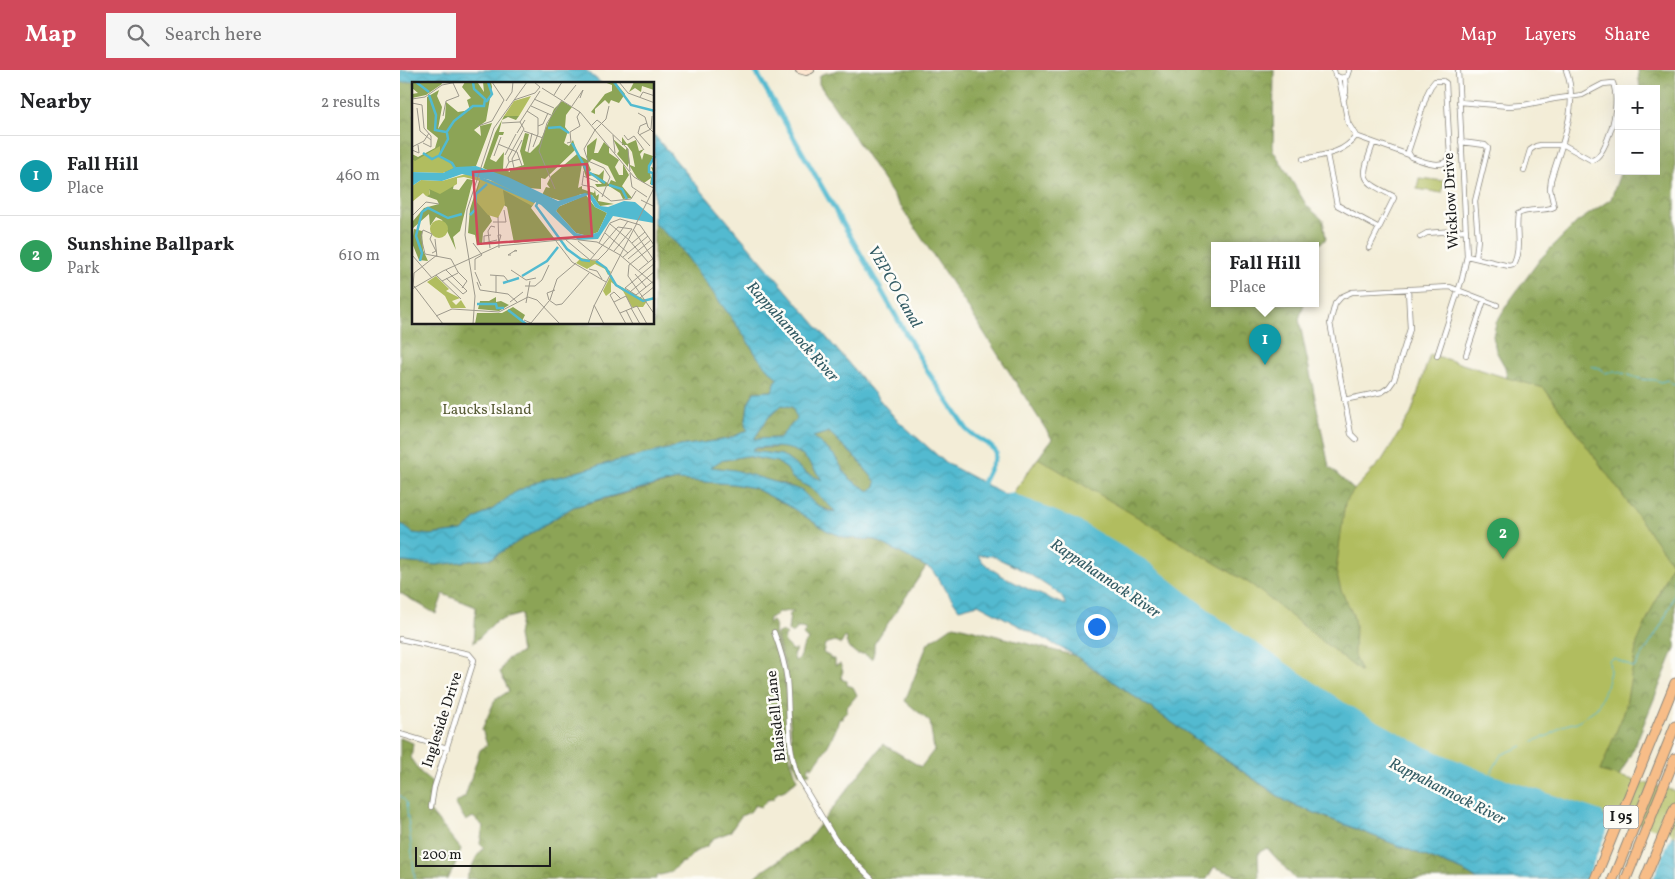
<!DOCTYPE html>
<meta charset="utf-8">
<style>
body{margin:0;font-family:Vollkorn,serif;background:#f6f6f6;color:#202124}
.controls{position:absolute;right:15px;top:15px;display:grid;overflow:hidden;border-radius:0px;box-shadow:0 5px 20px #0002}
.controls button{width:45px;height:45px;display:grid;place-items:center;padding:0;border:0;border-bottom:1px solid #e0e0e0;background:#fff;color:#202124;font:25px sans-serif}
.scale{position:absolute;left:15px;bottom:12px;width:136px;box-sizing:border-box;padding-left:5px;border:2px solid #1c1c1c;border-top:0;font-size:14px;line-height:18px;white-space:nowrap;color:#1c1c1c;-webkit-text-stroke:4px #fdfcf7;paint-order:stroke}
.you{position:absolute;left:696px;top:556px;width:18px;height:18px;margin:-12px;border:4px solid #fff;border-radius:50%;background:#1a73e8;box-shadow:0 0 0 8px #1a73e833}
.badge{display:grid;place-items:center;width:32px;height:32px;border-radius:50%;background:#d1495b;color:#fff;font-size:16px;font-weight:700}
.pin{position:absolute;translate:-50% -41px;filter:drop-shadow(0 1px 2px #0008)}
.pin::after{content:'';position:absolute;top:26px;width:18px;height:15px;background:inherit;clip-path:polygon(0 0,100% 0,50% 100%)}
.popup{position:absolute;left:811px;top:172px;width:108px;height:65px;box-sizing:border-box;display:grid;place-content:center;border-radius:0px;background:#fff;filter:drop-shadow(0 1px 4px #0005);font-size:16px;white-space:nowrap;color:#757577}
.popup b{font-size:19px;color:#202124}
.popup::after{content:'';position:absolute;left:50%;top:100%;margin-left:-10px;border:10px solid transparent;border-top-color:#fff}
.list{margin:0;padding:0;list-style:none}
h2{display:flex;justify-content:space-between;align-items:center;height:65px;margin:0;padding:0 20px;font-size:21px}
h2 small{font-size:16px;font-weight:400;color:#757577}
.list li{display:grid;grid-template-columns:32px 1fr auto;gap:15px;align-items:center;box-sizing:border-box;height:80px;padding:0 20px;border-top:1px solid #e0e0e0}
.list b{display:block;font-size:19px;white-space:nowrap}
.list p{margin:0;font-size:16px;white-space:nowrap;color:#757577}
.list em{font-size:16px;font-style:normal;color:#757577}
.icon{flex:none;width:28px;height:28px;fill:none;stroke:currentColor;stroke-width:2;stroke-linecap:round;stroke-linejoin:round}
.map{position:relative;flex:none;width:1275px;height:809px;overflow:hidden}
header{display:flex;align-items:center;gap:30px;box-sizing:border-box;height:70px;padding:0 25px;background:#d1495b;color:#fff}
header strong{font-size:24px}
nav{display:flex;gap:28px;margin-inline-start:auto;font-size:18px}
.search{width:350px;height:45px;background:#f6f6f6;display:flex;align-items:center;gap:12px;box-sizing:border-box;padding:0 18px;border-radius:0px;color:#757577;font-size:19px}
main{display:flex}
aside{flex:1;background:#fff}
.map>svg:first-child{display:block}
.forest{fill:url(#forest-crowns);stroke:#546039}
.park{fill:#b1bd5f;stroke:#666c3e}
.water{fill:url(#water-waves);stroke:#376b76;fill-rule:evenodd}
.pier{fill:#f3edd7}
.lines{fill:none;stroke-linecap:round;stroke-linejoin:round}
.stream{stroke:#52bad0;stroke-width:1}
.canal{stroke:#52bad0;stroke-width:5}
.river{stroke:#52bad0;stroke-width:9}
.minor-casing{stroke:#88847a;stroke-width:6}
.secondary-casing{stroke:#88847a;stroke-width:8}
.motorway-casing{stroke:#88847a;stroke-width:11}
.minor{stroke:#fff;stroke-width:4.5}
.secondary{stroke:#fce5cf;stroke-width:6}
.motorway{stroke:#f7bd88;stroke-width:9}
.labels{text-anchor:middle;dominant-baseline:central;stroke-width:5;stroke-linejoin:round;paint-order:stroke}
.shield{fill:#fdfcf7;stroke:#605f5e;stroke-width:1}
.shield-label{font-size:14px;font-weight:bold;fill:#1c1c1c}
.street-label{font-size:15px;fill:#1c1c1c;stroke:#fdfcf7}
.park-label{font-size:15px;fill:#585c37;stroke:#fdfcf7}
.water-label{font-size:16px;font-style:italic;fill:#325b64;stroke:#fdfcf7}
.inset-river{fill:none;stroke:#52bad0;stroke-width:2.5}
.inset-road{fill:none;stroke:#9d998c;stroke-width:1}
.view{fill:#d1495b;fill-opacity:0.15;stroke:#d1495b;stroke-width:2.5}
.inset-edge{fill:none;stroke:#1c1c1c;stroke-width:2.5}
</style>
<header>
<strong>Map</strong>
<div class="search"><svg class="icon" aria-label="search" viewBox="0 0 24 24"><circle cx="10" cy="10" r="6"/><path d="M15 15l6 6"/></svg>Search here</div>
<nav><a>Map</a><a>Layers</a><a>Share</a></nav>
</header>
<main>
<aside>
<h2>Nearby<small>2 results</small></h2>
<ul class="list">
<li><span class="badge" style="background:#0f9aa8">1</span><div><b>Fall Hill</b><p>Place</p></div><em>460 m</em></li>
<li><span class="badge" style="background:#2e9e5b">2</span><div><b>Sunshine Ballpark</b><p>Park</p></div><em>610 m</em></li>
</ul>
</aside>
<div class="map">
<svg width="1275" height="809" viewBox="0 0 1275 809">
<defs>
<pattern id="forest-crowns" width="20" height="18" patternUnits="userSpaceOnUse" patternTransform="scale(1.25)"><rect width="20" height="18" fill="#8ca456"/><path d="M2 6a3 3 0 1 1 6 0M12 15a3 3 0 1 1 6 0" fill="none" stroke="#728546"/></pattern>
<pattern id="water-waves" width="16" height="10" patternUnits="userSpaceOnUse" patternTransform="scale(1.25)"><rect width="16" height="10" fill="#52bad0"/><path d="M0 5q4-4 8 0t8 0" fill="none" stroke="#479fb2"/></pattern>
</defs>
<rect width="100%" height="100%" fill="#fdfcf7"/>
<filter id="ink" filterUnits="userSpaceOnUse"><feTurbulence type="fractalNoise" baseFrequency=".02" numOctaves="2"/><feDisplacementMap in="SourceGraphic" scale="10" xChannelSelector="R" yChannelSelector="G"/><feConvolveMatrix kernelMatrix="1 2 1 2 8 2 1 2 1" color-interpolation-filters="sRGB"/></filter>
<filter id="wash" filterUnits="userSpaceOnUse"><feTurbulence type="fractalNoise" baseFrequency=".0096" numOctaves="4" result="noise"/><feDisplacementMap in="SourceGraphic" scale="20" xChannelSelector="R" yChannelSelector="G"/><feGaussianBlur stdDeviation="1.12" result="paint"/><feColorMatrix in="noise" values="0 0 0 0 0 0 0 0 0 0 0 0 0 0 0 0 0 1.4 0 .05"/><feComposite in="paint" operator="in"/></filter>
<g filter="url(#wash)">
<rect width="100%" height="100%" fill="#f3edd7"/>
<!-- forest -->
<path class="forest" d="M439 0H874L873 80 907 136 923 150 926 169 915 177V176H815V234H904L899 249 929 397 972 436 1117 318 1107 308 1105 297 1096 281 1093 266 1096 253 1108 233 1141 188 1176 153 1211 129 1221 101H1256V19H1240L1238 0H1275V578L1234 678 1199 745 1088 708 1023 681 610 427 652 369 565 233 419 14V8L422 4Z
M41 7 77 14H14V254H254V153L278 175 341 261 359 289 377 308 372 321 354 322 348 334 345 355 349 360 328 369 280 376 208 393 166 405 93 439 77 448 62 461 30 465 12 463 0 453V13Z
M382 335 392 337 398 349 379 368 354 369 368 348Z
M429 362 457 389 476 412 475 417 469 421 453 411 447 406 434 385 413 367Z
M384 377 401 382 423 411 406 403 382 385 352 381 353 379Z
M346 386 377 392 387 399 392 408 412 419 437 442 422 438 413 432 400 420 384 414 311 397 319 391Z
M277 410 333 414 354 418 389 436 426 460 446 468 476 470 526 497 474 574V582L472 589 464 584H457L447 576 448 574 446 573 447 569 445 567 441 574 435 571 425 574 423 583 429 586 431 589H435V596L440 594 443 601 441 607 443 610 447 611V615L453 617 457 625 447 637V643L443 644 442 649H439C435 666 423 685 412 698L411 694 408 699 410 703 403 707 401 703 399 704 393 691 386 599 376 564 383 561 387 565 384 568 385 573 392 580H397L393 584 395 591 400 588 404 574 408 570 403 565 406 560 402 558H397L394 563 389 562 388 560 390 544 394 541C388 540 384 543 378 542L374 546 369 548 368 553 372 551 376 557 374 562 384 598 390 687 397 710 385 720 377 723 373 729 367 730 361 737 355 735 350 742 341 746 330 762 314 768 307 776 295 782 285 792 280 793C274 800 267 805 258 805L256 809H66L77 786 84 778 80 774 83 756 73 747 66 751 55 733 65 727 80 680 87 675 82 659 95 630 109 621 100 602 107 589 121 583 118 565 122 544 96 551 74 573 76 537 43 524 36 544 0 523V492L37 495 92 488 173 437Z
M554 555 676 586 887 732 1063 801 1077 809H895L867 778 858 783 859 809H847L814 797 807 809H351L407 771 483 674 521 697 534 680 530 652 505 631 528 573Z
M0 668 13 673 11 689 20 702 32 712 29 740 61 779 58 789 48 809H0Z"/>
<!-- park -->
<path class="park" d="M1019 108 1044 111 1042 123 1017 119Z
M1030 284 1107 308 1144 318 1272 493 1237 573 1225 640 1200 701 1275 721V767L1199 745 1088 708 1023 681 946 639 816 551 745 495 610 427 638 388 852 515 961 602 954 585 955 555 953 545 941 520 936 501 945 433 954 420 982 390 1011 344Z"/>
<!-- water -->
<path class="water" d="M0 0H186L202 14H77L41 7 0 13Z
M254 65 496 349 546 393 610 427 675 454 745 495 816 551 946 639 1023 681 1088 708 1199 745 1275 767V809H1077L1063 801 887 732 676 586 578 534 559 539 532 500 476 470 446 468 426 460 389 436 354 418 333 414 277 410 230 421 173 437 92 488 37 495 0 492V453L13 463 30 465 62 461 77 448 93 439 114 423 138 411 166 405 208 393 280 376 328 369 348 360 345 356 348 334 354 322 372 321 377 308 359 289 341 261 278 175 254 153ZM382 335 392 337 397 349 379 368 354 369 368 348ZM429 362 457 389 476 412 475 417 469 421 453 411 447 406 434 385 413 367ZM368 377C401 377 404 385 422 410L406 403 382 385 352 381 353 378ZM346 386 377 392 387 399 392 408 412 419 436 442 428 441 422 438 413 432 401 420 335 400 311 397 320 391ZM578 485 593 486 626 502 661 525 666 535C648 528 585 503 578 485Z"/>
<!-- pier -->
<path class="pier" d="M1213 746 1272 764 1253 809H1187Z"/>
<g class="lines">
<!-- stream -->
<path class="stream" d="M1191 296 1201 299 1205 303C1217 299 1229 306 1241 309 1248 311 1254 308 1261 312L1267 310 1275 315
M1133 671 1150 665 1162 656 1177 652 1197 638 1205 620 1210 602 1209 590 1214 588 1234 598C1249 575 1266 551 1274 525 1275 518 1272 512 1275 502
M1088 708 1101 685 1122 676
M0 725 6 732 15 809"/>
<!-- canal -->
<path class="canal" d="M355 0 528 302 568 361C577 369 589 372 596 382L595 388 580 419"/>
<!-- river -->
<path class="river" d="M610 427 675 454 745 495 816 551 946 639 1023 681 1088 708 1199 745"/>
</g>
</g>
<g filter="url(#ink)">
<g class="lines">
<!-- minor casing -->
<g class="minor-casing">
<path id="minor" d="M934 0 935 5 941 8 947 6 949 0
M939 8 948 53 956 66 1009 85
M1035 11H1043L1046 13 1050 86C1045 101 1022 91 1011 87L1008 82 1027 24 1031 16Z
M944 29 946 22 945 8
M1059 32 1109 36 1124 35 1154 29 1182 25 1203 14 1213 13C1216 21 1216 32 1215 41 1214 52 1204 89 1191 90L1164 75H1141L1136 76 1130 80 1124 100
M1061 72 1085 75 1088 78 1075 131 1078 169 1076 188
M927 85 937 135 979 158
M903 89C923 85 943 84 956 66
M1020 167 1027 163 1066 160
M969 178 994 128 993 126C959 109 961 109 973 74
M1067 186 1109 196 1113 195C1122 180 1115 160 1118 144 1129 138 1143 142 1154 137L1150 119 1151 110C1161 75 1180 36 1166 0
M1066 285 1084 230
M1037 286 1062 209 1067 186 1058 0
M944 330 982 322 989 317 994 310 1010 259 1008 219
M956 369 951 364 930 253 935 234 941 227 952 222 1050 217 1097 235
M374 562C380 578 385 594 387 610 390 643 386 678 399 709L435 769 450 787 472 809
M0 569 69 584 74 590 34 718 31 737
M0 664 47 678"/>
</g>
<!-- secondary casing -->
<g class="secondary-casing">
<path id="secondary" d="M399 0 406 2 411 0"/>
</g>
<!-- motorway casing -->
<g class="motorway-casing">
<path id="motorway" d="M1195 809 1275 613
M1213 809 1275 656
M1226 809 1275 688
M1245 809 1275 737"/>
</g>
<!-- minor -->
<use href="#minor" class="minor"/>
<!-- secondary -->
<use href="#secondary" class="secondary"/>
<!-- motorway -->
<use href="#motorway" class="motorway"/>
</g>
</g>
<g class="labels">
<!-- shield labels -->
<rect class="shield" x="1203.5" y="735.5" width="35" height="23" rx="4"/>
<g class="shield-label">
<text x="1221" y="747">I 95</text>
</g>
<!-- street labels -->
<g class="street-label">
<text transform="translate(1052 131) rotate(-93)">Wicklow Drive</text>
<text transform="translate(377 646) rotate(-96)">Blaisdell Lane</text>
<text transform="translate(43 650) rotate(-72)">Ingleside Drive</text>
</g>
<!-- park labels -->
<g class="park-label">
<text x="87" y="340">Laucks Island</text>
</g>
<!-- water labels -->
<g class="water-label">
<text transform="translate(494 217) rotate(60)">VEPCO Canal</text>
<text transform="translate(392 262) rotate(48)">Rappahannock River</text>
<text transform="translate(705 509) rotate(34)">Rappahannock River</text>
<text transform="translate(1047 722) rotate(27)">Rappahannock River</text>
</g>
</g>
<!-- overview -->
<g transform="translate(12 12)">
<rect width="242" height="242" fill="#f3edd7"/>
<path d="M119 14 107 34H92L102 19ZM24 194 37 207 34 209 48 216 40 219 44 223 49 218 54 226H39L33 214 15 200Z" fill="#b1bd5f"/>
<path d="M0 0H29L30 2 14 13 0 16V12L6 11 0 6ZM53 0 66 1 72 10 71 0H79L80 5 74 39 62 48 69 54 68 44 80 41 64 84 34 90H0V72L6 75 23 66 26 56 15 47V15L27 8 25 14 30 25 26 47 33 36 34 20 46 30 58 28 55 18 59 16 50 5ZM192 0H203L213 12 207 21 199 18 197 22 193 18 183 27V32L179 30 193 12 200 9V3ZM222 0H242V8L230 4 229 10 223 6 217 10ZM150 19 160 25 154 33 153 45 156 49 152 61 157 64 161 58 164 67 133 97 129 96V107L116 106 71 86 83 51 92 34H107L104 38 96 35 90 38 87 50H92L91 53H87L78 77 84 80 92 70 91 87 98 90V87L112 83 108 69 113 51 117 52 113 69 118 71 127 62 142 27ZM210 55 215 62 224 58 227 69 232 67 228 72 230 78 232 71 241 74 237 85 239 96 242 92 239 85 242 86V102H238L239 96 232 101 225 96 216 81V85L205 72 207 69 201 57 214 68V75V66L216 67 218 83 223 85 220 70 215 63H210ZM185 56 182 71H186L192 60 197 65V71L207 78 203 85 207 93H211V82L217 93 210 104 220 116 211 117 208 111 197 104 185 105 183 102H190L181 93 174 95 170 82 166 106 170 104V107L182 111 183 108 184 114 187 112 186 119 202 122 188 124 180 113 169 112 153 120 130 113 134 105 138 106 135 102 139 94 165 72 175 78V64ZM180 77 196 84 204 100 199 98 197 102 191 98 192 88 187 93 177 90 179 88 176 81ZM68 96 123 120 119 126 142 156 102 161 95 125 90 122 77 132 80 139 71 151 70 163H65L63 153 56 151 58 127ZM55 97 61 98 48 149 41 155 44 168 30 138 24 135 18 144 17 132 0 147 1 139 12 126 27 122 25 118 14 114 18 112 17 107 42 102 41 107 47 108ZM174 113 183 125 195 131 186 150 176 154 164 151 144 129 146 125ZM2 147 10 149 11 168 16 179 7 178 0 161ZM84 215V220L89 219 97 223 87 229 66 227 68 219H77ZM101 225 113 233 110 239 113 242H63L65 231H90Z" fill="#8ca456" fill-rule="evenodd"/>
<path d="M28 64V76L36 78 42 86 31 91 0 90V77L3 79ZM54 92 84 100 123 120 120 124 91 108 93 122 86 136 76 133 63 118 68 99 52 95 45 96V102L28 112 17 107 18 113 14 114 11 111 0 120V104L9 98 30 99ZM18 147a9 9 0 1 1 18 0a9 9 0 1 1-18 0ZM169 176 185 179 199 190 196 193 193 187 183 182 175 187 164 181ZM199 193 204 202 235 219 231 225H220L211 209 199 200V210L194 214 191 209Z" fill="#b1bd5f"/>
<path d="M64 84 96 95 146 119 173 111 180 113 188 124 196 125 212 119 223 120 242 136V141L201 134 186 157 166 158 129 123 78 98 50 92 30 99 9 98 0 104V90L31 91 44 85ZM176 113 183 125 195 131 186 150 176 154 164 151 144 129 148 124Z" fill="#52bad0" fill-rule="evenodd"/>
<path class="inset-river" d="M4 0 17 10M202 0 219 23 243 29M17 13 24 33 23 48 34 50M74 20 80 12 76 0M136 46 148 45 157 51M34 51 42 39 61 24H72L73 17 62 7 61 0M35 51 36 57 27 74 40 81 43 86M160 61 175 89 193 101M11 71 20 77 26 74M68 96 123 120M197 103 210 107 215 117M240 103 241 91 237 90V84L243 74M126 120 124 124 155 167 170 178 178 179M58 133 63 128 64 112 75 102M8 179 10 171 4 154 10 130 16 126 36 136 50 132M184 179 194 186 204 203 231 219 243 216M110 194 135 179 146 165M91 201 107 196M65 222H84L85 226H92M96 228 114 242"/>
<path class="inset-road" d="M207 0 216 11 243 21M130 6 168 30 222 95 243 107M142 13 150 0M228 15 231 10 243 14M0 17 13 15 30 3 45 0M122 17 142 26M102 18 123 11 128 5 122 0M152 18 164 3M94 19 100 10 101 0M0 21 10 23 12 46 19 54V65L11 61M119 24 139 33M160 24 171 8 168 16M5 26 8 49 19 58M115 29 126 36V52L121 65M226 31 233 35 236 45 243 52M31 34 34 19 47 14 41 1M90 41 108 40 128 9M235 41 228 44 226 51 238 64M180 43 185 38 189 41 216 67 218 89M66 44 80 39 92 18 80 0M126 44 131 42 136 31M112 49 131 56M105 51 113 38M201 53 203 71M212 53 216 58 222 54 232 68M227 53 239 47 240 34M155 61 159 60 158 50 168 44 165 35 168 30M86 62 105 70 110 84M0 65 12 59 17 51M0 68 7 71 6 63M116 70 120 51M93 73 104 52M82 74 89 55M97 80 96 76 112 47 108 40M94 86 97 80 108 77M102 86 100 77 110 58M172 89 170 103 181 105 199 119 219 117 224 109M218 91 220 105 235 115M171 94 186 100M143 107 127 69 135 41 150 18M190 115 198 95 192 86 176 79 172 67 183 48 194 37 197 24M229 118 243 125M0 134 14 120 27 122M86 135 87 166M81 140H94L92 128M198 142 217 158 236 180M224 142 242 106M221 147 243 180M193 151 216 171M79 153 72 154V161L85 158M86 153H89L87 160ZM23 157 25 175M154 158 178 178M144 159 160 180 194 200M166 159 183 173M61 161 70 173 63 177V188M187 161 198 141 208 137 228 143 242 163M220 161 233 150M242 163 217 183 216 194 243 233M78 166 76 149 79 144 83 145M202 169 220 147M20 171 24 169 18 157 20 152 11 148 9 155 13 172 39 177 46 190M0 173 20 196M99 173H96L104 168 105 169H102M208 173 243 203M211 175 236 154M216 177 239 158M178 178 206 145 220 147M179 178H186L195 169 216 139M243 181 213 206 224 213 243 198M177 187 185 189 190 197M34 188 55 209 51 212 34 196M99 188 114 198 124 196M227 188 243 175M45 189 55 199 50 206M63 190 69 204M223 192 234 205M24 193 49 217M78 193 92 194 96 199M30 199 46 191M65 200 68 208 96 212 105 220M2 204 31 242M113 204H123L130 198 137 183M1 205 2 191 25 173M0 207 31 189 86 164 159 157 185 160 208 173M218 210 243 189M84 211V194M228 216 243 204M209 217 202 210 198 213 214 242M137 218 144 223 150 222 177 191M137 218 135 211 143 208M138 218 145 197 164 181M98 220 111 210M202 220 214 214 220 226M114 221 118 199M182 223 192 242M219 226 228 242M214 228 221 242M208 231 225 224 235 242M24 234 40 227 87 230 116 215 125 218 148 242M112 238 119 241 137 219M61 242 63 214 53 153 55 128 82 46 115 0M176 242 182 224 225 141"/>
<path class="view" d="M175 82 180 154 66 162 61 90Z"/>
<rect width="242" height="242" class="inset-edge"/>
</g>
</svg>
<div class="controls">
<button>+</button>
<button>−</button>
</div>
<div class="scale">200 m</div>
<div class="you"></div>
<div class="pin badge" style="left:865px;top:295px;background:#0f9aa8">1</div>
<div class="popup"><b>Fall Hill</b>Place</div>
<div class="pin badge" style="left:1103px;top:489px;background:#2e9e5b">2</div>
</div>
</main>
